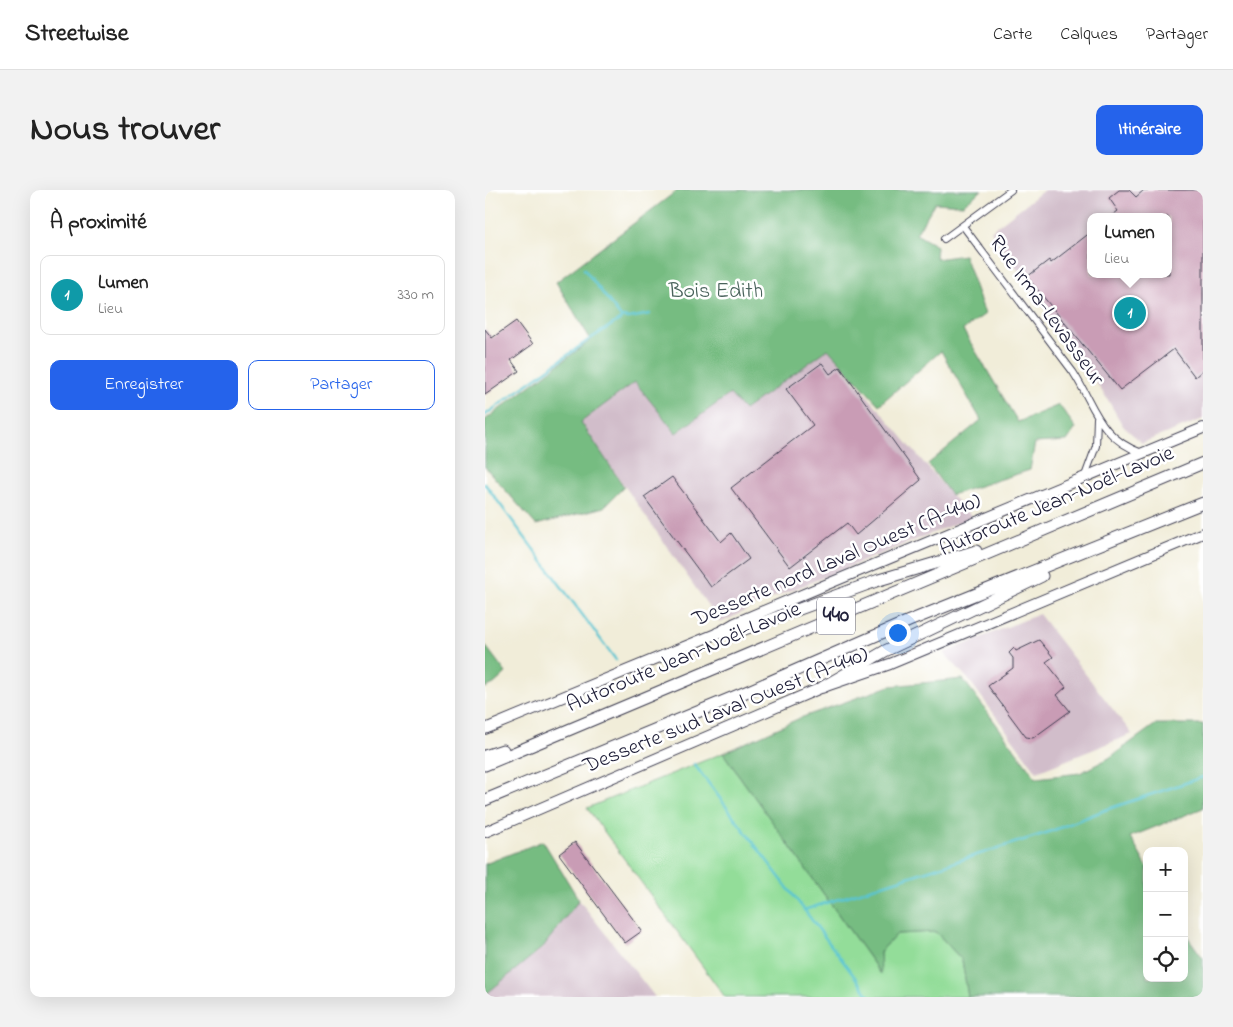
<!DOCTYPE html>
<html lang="fr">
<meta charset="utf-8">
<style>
body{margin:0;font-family:"Indie Flower",sans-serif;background:#f2f2f2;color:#222}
.controls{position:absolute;right:15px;bottom:15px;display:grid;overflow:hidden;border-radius:10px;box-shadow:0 5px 20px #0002}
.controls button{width:45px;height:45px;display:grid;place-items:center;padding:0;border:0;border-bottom:1px solid #e0e0e0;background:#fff;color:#222;font:25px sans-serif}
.you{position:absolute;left:412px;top:442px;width:18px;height:18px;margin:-12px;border:4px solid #fff;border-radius:50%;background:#1a73e8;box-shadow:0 0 0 8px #1a73e833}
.badge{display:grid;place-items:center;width:32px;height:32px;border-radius:50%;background:#2563eb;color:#fff;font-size:16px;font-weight:700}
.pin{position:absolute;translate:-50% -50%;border:2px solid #fff;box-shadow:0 1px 5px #0006}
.popup{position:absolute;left:602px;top:23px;width:85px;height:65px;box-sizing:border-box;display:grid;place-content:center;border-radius:10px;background:#fff;filter:drop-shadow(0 1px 4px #0005);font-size:16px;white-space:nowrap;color:#767676}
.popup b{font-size:19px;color:#222}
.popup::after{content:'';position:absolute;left:50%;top:100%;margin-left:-10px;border:10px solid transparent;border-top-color:#fff}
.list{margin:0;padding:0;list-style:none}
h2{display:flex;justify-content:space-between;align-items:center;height:65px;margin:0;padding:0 20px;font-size:21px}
h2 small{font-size:16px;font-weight:400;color:#767676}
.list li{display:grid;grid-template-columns:32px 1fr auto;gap:15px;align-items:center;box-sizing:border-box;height:80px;margin:0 10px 10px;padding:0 10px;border:1px solid #e0e0e0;border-radius:10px}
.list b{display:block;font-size:19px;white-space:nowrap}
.list p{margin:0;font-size:16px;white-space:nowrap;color:#767676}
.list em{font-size:16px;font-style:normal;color:#767676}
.actions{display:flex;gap:10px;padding:15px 20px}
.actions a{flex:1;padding:11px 0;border:1px solid #2563eb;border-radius:10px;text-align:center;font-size:18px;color:#2563eb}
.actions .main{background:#2563eb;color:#fff}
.icon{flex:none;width:28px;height:28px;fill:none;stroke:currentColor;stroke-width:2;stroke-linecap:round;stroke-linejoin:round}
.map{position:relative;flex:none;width:718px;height:807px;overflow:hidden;border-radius:10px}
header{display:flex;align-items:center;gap:30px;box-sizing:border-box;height:70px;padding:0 25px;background:#fff;border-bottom:1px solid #e0e0e0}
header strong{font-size:24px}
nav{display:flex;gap:28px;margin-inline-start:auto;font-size:18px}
.intro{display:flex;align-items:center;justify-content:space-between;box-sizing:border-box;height:120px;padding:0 30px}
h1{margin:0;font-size:35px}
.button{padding:12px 22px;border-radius:10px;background:#2563eb;color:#fff;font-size:18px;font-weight:700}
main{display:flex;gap:30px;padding:0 30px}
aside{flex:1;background:#fff;border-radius:10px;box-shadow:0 5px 20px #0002}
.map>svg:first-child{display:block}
.industrial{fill:#d1bdca;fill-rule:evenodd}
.green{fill:#93dd99;stroke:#5a806a}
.forest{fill:#76bc81;stroke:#4c6f5e}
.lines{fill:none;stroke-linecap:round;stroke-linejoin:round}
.stream{stroke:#59c5d1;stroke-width:2.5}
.building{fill:#c99cb5}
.street-casing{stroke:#414053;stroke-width:8}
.primary-casing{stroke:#414053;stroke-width:12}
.highway-casing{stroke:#414053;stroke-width:13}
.street{stroke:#fff;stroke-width:6}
.primary{stroke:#fff;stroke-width:10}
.highway{stroke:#fff;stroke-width:11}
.labels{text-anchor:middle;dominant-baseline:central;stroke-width:5;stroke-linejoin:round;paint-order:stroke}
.shield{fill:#fff;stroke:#646476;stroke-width:1}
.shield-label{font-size:21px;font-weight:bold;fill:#22223b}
.park-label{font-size:22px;fill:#4a635c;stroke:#fff}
.street-label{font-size:22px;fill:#22223b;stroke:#fff}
</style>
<header>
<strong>Streetwise</strong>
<nav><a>Carte</a><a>Calques</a><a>Partager</a></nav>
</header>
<div class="intro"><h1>Nous trouver</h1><a class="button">Itinéraire</a></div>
<main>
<aside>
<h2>À proximité<small></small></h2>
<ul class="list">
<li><span class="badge" style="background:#0f9aa8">1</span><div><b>Lumen</b><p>Lieu</p></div><em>330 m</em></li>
</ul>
<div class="actions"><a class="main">Enregistrer</a><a>Partager</a></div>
</aside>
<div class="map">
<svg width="718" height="807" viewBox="0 0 718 807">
<rect width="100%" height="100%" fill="#fff"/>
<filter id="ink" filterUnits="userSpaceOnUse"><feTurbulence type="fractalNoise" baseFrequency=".02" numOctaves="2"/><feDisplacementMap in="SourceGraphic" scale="10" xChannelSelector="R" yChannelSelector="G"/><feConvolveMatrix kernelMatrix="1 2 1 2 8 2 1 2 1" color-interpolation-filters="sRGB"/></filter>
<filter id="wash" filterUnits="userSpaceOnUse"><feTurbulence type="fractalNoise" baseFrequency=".0096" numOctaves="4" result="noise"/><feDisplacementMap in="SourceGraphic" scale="20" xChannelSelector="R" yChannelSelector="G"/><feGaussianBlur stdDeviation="1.12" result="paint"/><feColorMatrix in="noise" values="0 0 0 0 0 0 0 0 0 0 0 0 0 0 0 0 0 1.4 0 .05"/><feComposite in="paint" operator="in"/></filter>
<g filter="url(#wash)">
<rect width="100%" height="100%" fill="#f1edd9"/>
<!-- industrial -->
<path class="industrial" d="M559 0H718V229L657 253 638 236 623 210 506 41ZM606 27H684V84H606Z
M343 159 466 305 487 327 280 411 235 433 95 232 150 192 192 243 245 204 259 220Z
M554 424 647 544 552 582 484 490 459 463Z
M94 710 170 807H0V805L58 757Z"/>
<!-- green -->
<path class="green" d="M238 563 395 783V762L412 744 451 742 477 770 483 807H240L102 618Z"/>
<!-- forest -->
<path class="forest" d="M193 0H497L478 15 450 13 431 44 452 56 451 69 479 65 500 124 478 140 533 232 574 215 591 238 582 251 550 253 545 280 466 305 443 274 496 230 456 161 394 215 343 159 259 220 245 204 191 243 150 192 96 232 139 297 119 317 51 335 0 277V230L106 150 71 92Z
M0 455 21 483 9 494 0 498Z
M478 489 551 588 595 583 624 568 671 534H718V618L645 647 662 677V788H699V742L718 768V807H483L477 770 451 742 412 744 395 762 396 784 238 563 315 528 405 496Z
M58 651 94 710 58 757 0 805V674Z"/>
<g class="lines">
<!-- stream -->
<path class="stream" d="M136 127 144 128 165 124
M0 225 102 151 136 129V127L99 79
M0 294 131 470
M209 574 385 807
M319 720 564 642 620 620 718 587"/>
</g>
<g id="blocks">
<!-- building -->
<path class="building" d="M634 0H644L651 7 659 0H718V180L710 187 689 159 635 200 542 87 564 70 566 73 606 42V84H684V27H625L633 21 624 8Z
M31 131 48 154 26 170 34 181 0 205V139L7 148Z
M337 173 345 184 355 177 436 290 371 345 362 333 305 377 246 298 328 235 301 199Z
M187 287 236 352 246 343 264 369 226 397 159 307Z
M554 450 568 467 561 472 581 497 572 505 585 521 548 548 541 547 503 496 528 478V468L524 463 529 458 531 461Z
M90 652 157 741 140 753 74 664Z"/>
</g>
</g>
<g filter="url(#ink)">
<use href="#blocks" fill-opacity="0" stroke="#414053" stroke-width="1"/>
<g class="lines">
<!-- street casing -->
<g class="street-casing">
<path id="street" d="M478 36 588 182C610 216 614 248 657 263
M459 49 526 0
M600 286 611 256 612 228"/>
</g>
<!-- primary casing -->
<g class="primary-casing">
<path id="primary" d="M0 539 233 443 250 433 345 393 718 238
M0 642 338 497 405 474 718 343"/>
</g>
<!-- highway casing -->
<g class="highway-casing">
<path id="highway" d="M233 443 254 441 394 390 491 361
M338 497 400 461 557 386
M0 566 18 560
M0 575 718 273
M0 610 268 499 424 431 718 313"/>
</g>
<!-- street -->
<use href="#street" class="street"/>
<!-- primary -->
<use href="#primary" class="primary"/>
<!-- highway -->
<use href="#highway" class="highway"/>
</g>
</g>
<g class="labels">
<!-- shield labels -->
<rect class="shield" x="332" y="407.5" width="38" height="37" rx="4"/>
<g class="shield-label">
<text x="351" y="426">440</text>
</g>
<!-- park labels -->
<g class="park-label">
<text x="231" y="102">Bois Edith</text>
</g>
<!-- street labels -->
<g class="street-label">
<text transform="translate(561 121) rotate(54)">Rue Irma-Levasseur</text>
<text transform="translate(572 312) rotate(-23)">Autoroute Jean-Noël-Lavoie</text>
<text transform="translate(352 371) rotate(-23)">Desserte nord Laval Ouest (A-440)</text>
<text transform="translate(199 468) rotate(-23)">Autoroute Jean-Noël-Lavoie</text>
<text transform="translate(241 521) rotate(-22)">Desserte sud Laval Ouest (A-440)</text>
</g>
</g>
</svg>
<div class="controls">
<button>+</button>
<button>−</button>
<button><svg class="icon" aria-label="locate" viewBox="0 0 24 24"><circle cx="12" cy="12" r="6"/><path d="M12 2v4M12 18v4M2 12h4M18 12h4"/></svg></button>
</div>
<div class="you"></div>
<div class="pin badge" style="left:645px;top:123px;background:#0f9aa8">1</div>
<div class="popup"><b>Lumen</b>Lieu</div>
</div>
</main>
